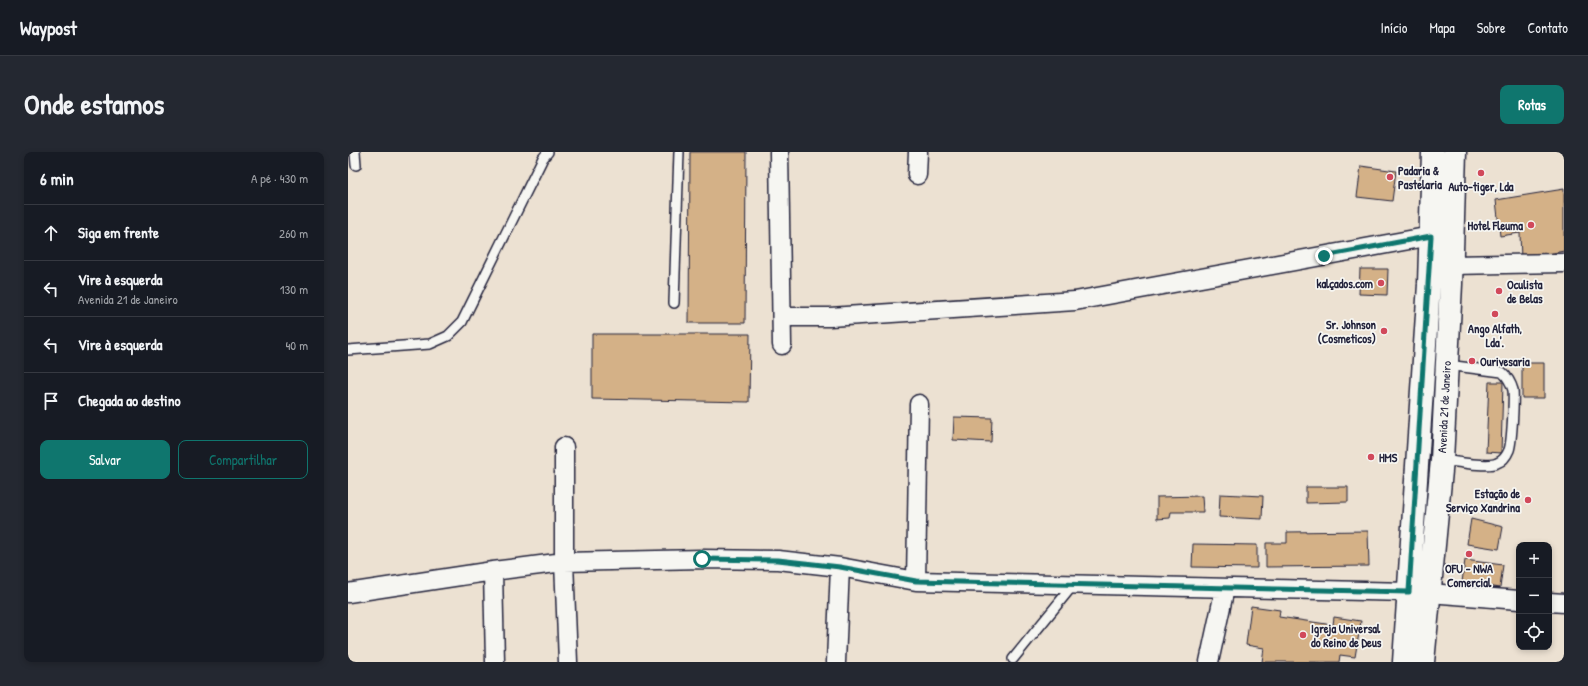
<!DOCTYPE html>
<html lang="pt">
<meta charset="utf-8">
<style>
body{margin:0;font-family:"Patrick Hand",sans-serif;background:#242831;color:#f1f3f6}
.controls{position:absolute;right:12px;bottom:12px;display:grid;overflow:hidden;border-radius:8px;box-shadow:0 2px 6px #0003}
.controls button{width:36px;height:36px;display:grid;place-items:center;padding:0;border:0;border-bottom:1px solid #363941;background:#171b24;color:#f1f3f6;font:20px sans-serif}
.stop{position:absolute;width:12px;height:12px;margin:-9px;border:3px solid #0f766e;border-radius:50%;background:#fff}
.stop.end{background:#0f766e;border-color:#fff;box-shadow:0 1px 4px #0008}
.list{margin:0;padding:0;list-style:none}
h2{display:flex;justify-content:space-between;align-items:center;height:52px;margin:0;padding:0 16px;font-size:17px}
h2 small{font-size:13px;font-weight:400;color:#9ea1a6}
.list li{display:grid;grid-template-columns:26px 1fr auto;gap:12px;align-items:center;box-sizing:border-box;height:56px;padding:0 16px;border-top:1px solid #363941}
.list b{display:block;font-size:15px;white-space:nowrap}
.list p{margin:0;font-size:13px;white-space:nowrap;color:#9ea1a6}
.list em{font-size:13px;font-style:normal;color:#9ea1a6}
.actions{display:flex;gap:8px;padding:12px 16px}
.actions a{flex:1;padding:9px 0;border:1px solid #0f766e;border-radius:8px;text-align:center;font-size:14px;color:#0f766e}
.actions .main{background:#0f766e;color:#fff}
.icon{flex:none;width:22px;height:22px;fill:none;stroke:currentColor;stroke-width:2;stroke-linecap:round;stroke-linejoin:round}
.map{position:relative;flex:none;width:1216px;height:510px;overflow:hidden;border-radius:8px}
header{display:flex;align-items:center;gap:24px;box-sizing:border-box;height:56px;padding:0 20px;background:#171b24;border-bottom:1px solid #363941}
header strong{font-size:19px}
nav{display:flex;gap:22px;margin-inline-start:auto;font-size:14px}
.intro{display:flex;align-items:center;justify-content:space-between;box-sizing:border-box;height:96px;padding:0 24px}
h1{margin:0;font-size:28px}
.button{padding:10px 18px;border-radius:8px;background:#0f766e;color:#fff;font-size:14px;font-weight:700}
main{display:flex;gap:24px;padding:0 24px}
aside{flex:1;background:#171b24;border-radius:8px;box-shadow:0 2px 6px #0003}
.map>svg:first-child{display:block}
.building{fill:#d4b187;stroke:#22223b}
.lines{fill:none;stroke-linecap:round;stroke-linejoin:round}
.service-casing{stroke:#22223b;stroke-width:12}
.minor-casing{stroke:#22223b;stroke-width:21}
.primary-casing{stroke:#22223b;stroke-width:25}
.service{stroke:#f6f6f2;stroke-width:9}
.minor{stroke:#f6f6f2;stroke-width:18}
.primary{stroke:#f6f6f2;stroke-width:22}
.route{stroke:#0f766e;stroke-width:5}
.poi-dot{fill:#d1495b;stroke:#f6f6f2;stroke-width:1.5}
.labels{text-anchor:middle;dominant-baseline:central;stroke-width:3.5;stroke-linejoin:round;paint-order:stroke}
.poi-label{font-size:12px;font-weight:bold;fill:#22223b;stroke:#f6f6f2;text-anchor:start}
.street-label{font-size:12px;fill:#22223b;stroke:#f6f6f2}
</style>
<header>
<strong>Waypost</strong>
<nav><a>Início</a><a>Mapa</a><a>Sobre</a><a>Contato</a></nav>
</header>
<div class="intro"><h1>Onde estamos</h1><a class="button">Rotas</a></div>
<main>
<aside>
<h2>6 min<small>A pé · 430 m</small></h2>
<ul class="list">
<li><svg class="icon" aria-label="ahead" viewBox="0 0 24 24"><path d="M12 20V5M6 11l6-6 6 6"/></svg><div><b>Siga em frente</b></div><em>260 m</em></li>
<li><svg class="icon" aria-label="left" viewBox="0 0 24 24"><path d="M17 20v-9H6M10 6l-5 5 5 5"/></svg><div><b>Vire à esquerda</b><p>Avenida 21 de Janeiro</p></div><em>130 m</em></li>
<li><svg class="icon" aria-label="left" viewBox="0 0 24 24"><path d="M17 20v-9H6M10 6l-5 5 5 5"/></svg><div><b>Vire à esquerda</b></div><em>40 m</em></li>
<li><svg class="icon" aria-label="arrive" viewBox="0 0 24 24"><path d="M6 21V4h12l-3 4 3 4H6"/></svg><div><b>Chegada ao destino</b></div></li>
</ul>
<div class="actions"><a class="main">Salvar</a><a>Compartilhar</a></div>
</aside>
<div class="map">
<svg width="1216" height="510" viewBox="0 0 1216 510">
<rect width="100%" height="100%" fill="#ece1d2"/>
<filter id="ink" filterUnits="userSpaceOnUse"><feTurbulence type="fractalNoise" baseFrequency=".025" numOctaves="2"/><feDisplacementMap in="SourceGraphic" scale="8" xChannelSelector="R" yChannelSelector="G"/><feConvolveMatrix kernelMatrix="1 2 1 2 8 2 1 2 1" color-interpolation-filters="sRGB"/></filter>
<g filter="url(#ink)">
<!-- building -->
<path class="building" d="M342 0H398L397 171H341Z
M1013 14 1048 19 1044 49 1009 45Z
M1216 37V99L1173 107 1172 81 1152 84 1148 48Z
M1012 117H1040L1039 143 1011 142Z
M244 182H402L401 250 244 247Z
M1174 211H1196V246H1174Z
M1141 230H1155L1153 301 1138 300Z
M606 265 644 266 643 290 605 288Z
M958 335H1000V350L958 351Z
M872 342 915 344 914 367 871 365Z
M854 344 855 360H823L822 366 809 367V345Z
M1123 367 1155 375 1151 397 1119 392Z
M1020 379 1021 414 918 415V391H939V380Z
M845 392 909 393V416L844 415Z
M1117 408 1155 413 1152 436 1114 430Z
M903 454 932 458 931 465 985 473 986 465 1013 469 1007 505 992 503 991 510H914L916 496 898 493Z"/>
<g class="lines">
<!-- service casing -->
<g class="service-casing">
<path id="service" d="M7 0 8 13
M326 151 331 0
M0 198 82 192 100 184 114 170 195 6 200 0
M1094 308C1105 309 1140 316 1149 311 1155 309 1159 303 1161 298 1164 290 1166 247 1165 238 1163 231 1160 225 1154 220L1099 213
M665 507 726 432"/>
</g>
<!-- minor casing -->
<g class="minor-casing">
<path id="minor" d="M431 0 434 193
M569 23 570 0
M1104 113 1216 111
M435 165H482L727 149 1083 84
M216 295V410L220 510
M145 419 147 510
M568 429 571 252
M0 441 145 419 216 410 355 407 430 408 492 415 568 429 1061 440
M1081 441 1171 448
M1201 450 1216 451
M488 510 492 415
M861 510 877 436"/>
</g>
<!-- primary casing -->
<g class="primary-casing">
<path id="primary" d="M1056 510 1081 132 1085 0
M1075 510 1094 308 1103 132 1107 0"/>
</g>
<!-- service -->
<use href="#service" class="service"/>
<!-- minor -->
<use href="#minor" class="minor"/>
<!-- primary -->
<use href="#primary" class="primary"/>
</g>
</g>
<g class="lines" filter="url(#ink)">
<!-- route -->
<path class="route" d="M354 407 430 408 492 415 568 429 1061 440 1083 84 976 104"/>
</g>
<!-- markers -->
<g class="poi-dot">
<circle cx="1133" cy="21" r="4"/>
<circle cx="1042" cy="25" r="4"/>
<circle cx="1183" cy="73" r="4"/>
<circle cx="1033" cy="131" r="4"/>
<circle cx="1151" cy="139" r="4"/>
<circle cx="1147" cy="162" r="4"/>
<circle cx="1036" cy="179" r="4"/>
<circle cx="1124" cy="209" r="4"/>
<circle cx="1023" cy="305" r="4"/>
<circle cx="1180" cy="348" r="4"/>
<circle cx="1121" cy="402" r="4"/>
<circle cx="955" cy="483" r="4"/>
</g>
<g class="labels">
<!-- poi labels -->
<g class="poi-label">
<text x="1050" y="18">Padaria &amp;<tspan x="1050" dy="14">Pastelaria</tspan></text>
<text x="1133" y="34" text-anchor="middle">Auto-tiger, Lda</text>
<text x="1175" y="73" text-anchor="end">Hotel Fleuma</text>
<text x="1025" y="131" text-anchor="end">kalçados.com</text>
<text x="1159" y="132">Oculista<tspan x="1159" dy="14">de Belas</tspan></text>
<text x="1028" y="172" text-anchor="end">Sr. Johnson<tspan x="1028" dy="14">(Cosmeticos)</tspan></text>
<text x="1147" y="176" text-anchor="middle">Ango Alfath,<tspan x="1147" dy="14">Lda'.</tspan></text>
<text x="1132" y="209">Ourivesaria</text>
<text x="1031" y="305">HMS</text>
<text x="1172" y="341" text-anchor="end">Estação de<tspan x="1172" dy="14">Serviço Xandrina</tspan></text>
<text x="1121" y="416" text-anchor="middle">OFU - NWA<tspan x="1121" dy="14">Comercial</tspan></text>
<text x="963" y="476">Igreja Universal<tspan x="963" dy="14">do Reino de Deus</tspan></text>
</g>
<!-- street labels -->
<g class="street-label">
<text transform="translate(1096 255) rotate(-87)">Avenida 21 de Janeiro</text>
</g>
</g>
</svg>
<div class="controls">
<button>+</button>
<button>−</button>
<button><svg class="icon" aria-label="locate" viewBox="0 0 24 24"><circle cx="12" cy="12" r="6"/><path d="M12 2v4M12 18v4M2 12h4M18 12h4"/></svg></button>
</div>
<div class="stop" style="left:354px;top:407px"></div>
<div class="stop end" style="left:976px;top:104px"></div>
</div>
</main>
